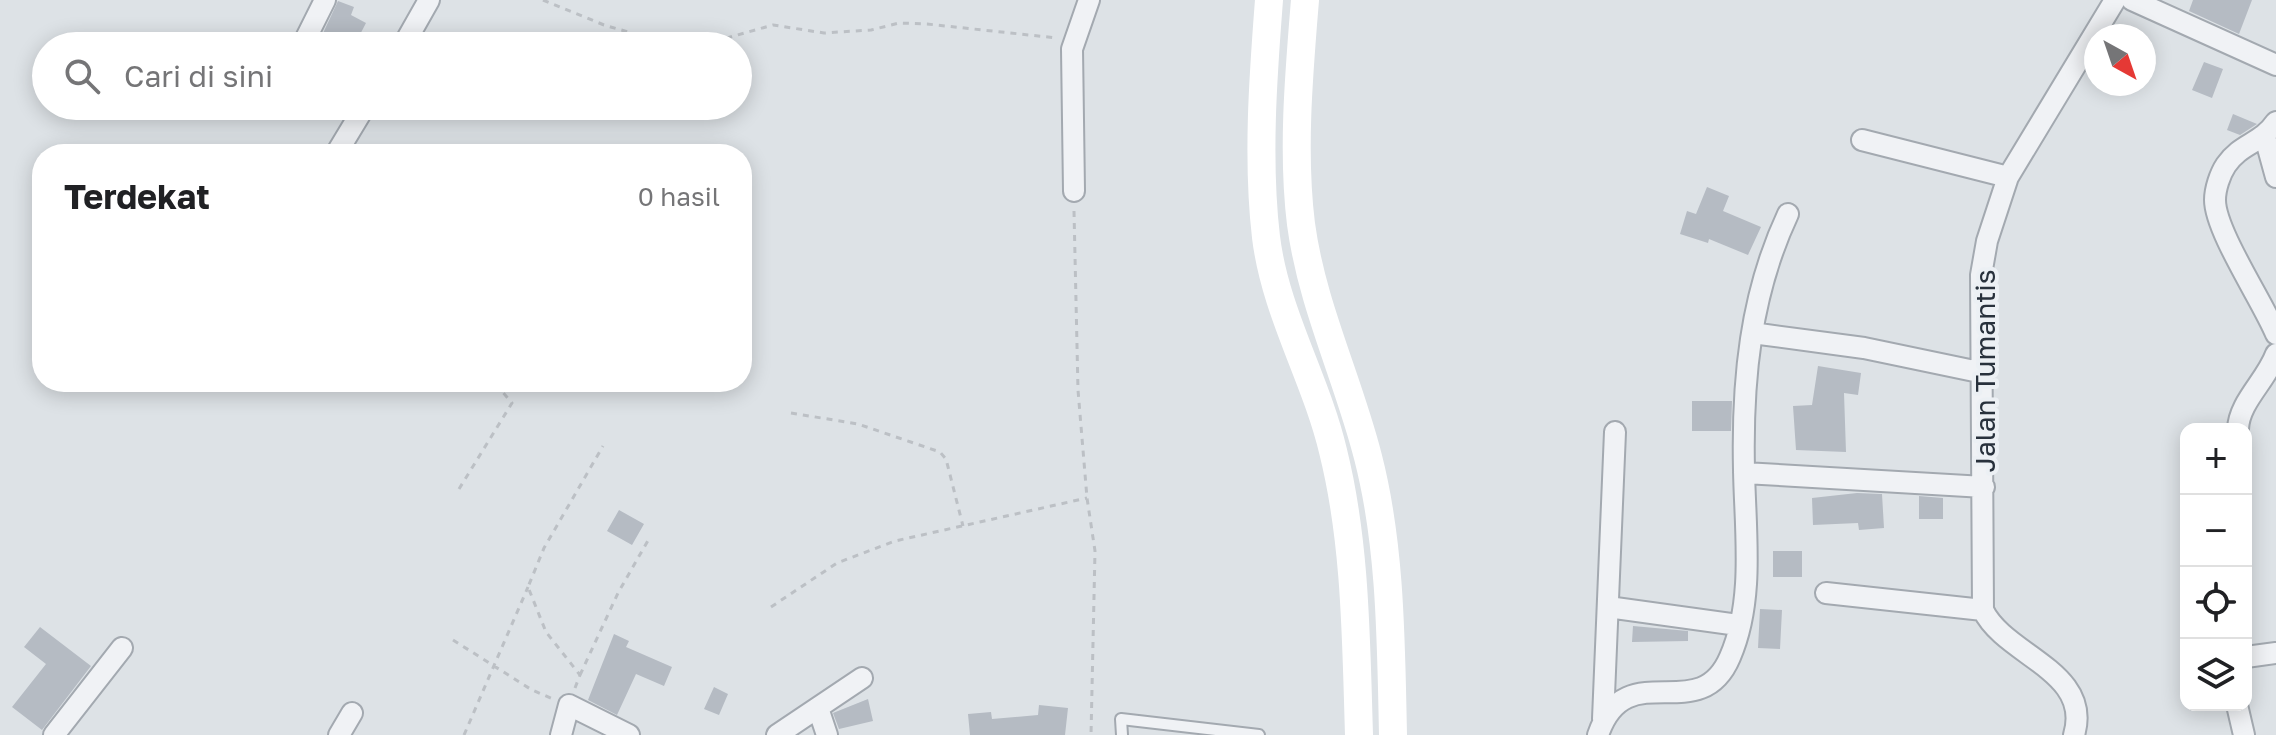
<!DOCTYPE html>
<html lang="id">
<meta charset="utf-8">
<style>
body{margin:0;font-family:"Golos Text",sans-serif;background:#f6f6f6;color:#202124}
.controls{position:absolute;right:24px;bottom:24px;display:grid;overflow:hidden;border-radius:16px;box-shadow:0 4px 20px #0003}
.controls button{width:72px;height:72px;display:grid;place-items:center;padding:0;border:0;border-bottom:2px solid #e0e0e0;background:#fff;color:#202124;font:40px sans-serif}
.compass{position:absolute;left:2084px;top:24px;width:72px;height:72px;border-radius:50%;background:#fff;box-shadow:0 4px 20px #0003;rotate:140deg}
.list{margin:0;padding:0;list-style:none}
h2{display:flex;justify-content:space-between;align-items:center;height:104px;margin:0;padding:0 32px;font-size:34px}
h2 small{font-size:26px;font-weight:400;color:#757577}
.icon{flex:none;width:44px;height:44px;fill:none;stroke:currentColor;stroke-width:2;stroke-linecap:round;stroke-linejoin:round}
.map{position:relative;flex:none;width:2276px;height:735px;overflow:hidden}
.search{position:absolute;background:#fff;box-shadow:0 4px 20px #0003;left:32px;top:32px;width:720px;height:88px;display:flex;align-items:center;gap:20px;box-sizing:border-box;padding:0 28px;border-radius:44px;color:#757577;font-size:30px}
.panel{position:absolute;background:#fff;box-shadow:0 4px 20px #0003;left:32px;top:144px;width:720px;height:248px;border-radius:32px}
.map>svg:first-child{display:block}
.building{fill:#b5bbc3}
.lines{fill:none;stroke-linecap:round;stroke-linejoin:round}
.lane-casing{stroke:#a3a9b0;stroke-width:14}
.street-casing{stroke:#a3a9b0;stroke-width:24}
.path{stroke:#bcc0c5;stroke-width:3;stroke-dasharray:6 6;stroke-linecap:butt}
.lane{stroke:#f0f2f5;stroke-width:10}
.street{stroke:#f0f2f5;stroke-width:20}
.secondary{stroke:#fff;stroke-width:28}
.labels{text-anchor:middle;dominant-baseline:central;stroke-width:8;stroke-linejoin:round;paint-order:stroke}
.street-label{font-size:28px;fill:#28313c;stroke:#ecf0f4}
</style>
<div class="map">
<svg width="2276" height="735" viewBox="0 0 2276 735">
<rect width="100%" height="100%" fill="#dde2e6"/>
<!-- building -->
<path class="building" d="M2193 0H2252L2239 34 2189 11Z
M338 1 354 7 351 15 366 23 354 46 318 44Z
M2204 62 2223 69 2212 98 2192 90Z
M2233 114 2257 124 2240 135 2227 130Z
M1707 187 1729 196 1723 211 1761 227 1748 255 1709 239 1708 243 1680 234 1687 211 1696 214Z
M1818 366 1861 373 1858 395 1844 393 1846 452 1796 450 1793 406 1812 405Z
M1692 401H1732L1731 431H1692Z
M1857 493 1882 494 1884 528 1859 530 1858 523 1813 525 1812 498Z
M1919 496 1943 498V519H1919Z
M619 510 644 524 632 545 607 531Z
M1773 551H1802V577H1773Z
M1760 609 1782 610 1780 649 1758 648Z
M1633 626 1688 631V641L1632 642Z
M40 627 91 666 42 730 12 707 46 664 24 647Z
M614 634 629 641 626 647 672 667 664 686 636 674 617 715 588 700Z
M714 687 728 694 719 715 704 709Z
M868 699 873 721 839 729 833 713Z
M1039 705 1068 708 1065 735H970L968 714 991 712 992 719 1038 715Z"/>
<g class="lines">
<!-- lane casing -->
<g class="lane-casing">
<path id="lane" d="M1122 735 1121 719 1259 735"/>
</g>
<!-- street casing -->
<g class="street-casing">
<path id="street" d="M2132 0 2276 65
M302 46 325 0
M403 46 429 0
M2276 122C2261 144 2241 143 2226 165 2220 174 2215 189 2215 200 2215 231 2263 302 2276 334
M2265 137 2276 177
M1862 140 2008 177
M336 154 365 106
M1074 191 1072 49 1089 0
M1752 333 1864 348 1979 372
M2238 429C2239 402 2266 381 2276 354
M1744 473 1984 487
M1826 593 1983 610
M1608 607 1738 625
M2246 657 2276 653
M2237 705 2244 735
M818 708 827 735
M1603 719 1615 432
M54 735 122 648
M339 735 352 713
M561 735 569 705 629 735
M777 735 862 678
M1598 735C1626 652 1699 730 1730 657 1755 600 1745 530 1744 470 1742 381 1750 295 1788 214
M2074 735C2093 671 2005 656 1983 610L1981 275 1987 241 2008 177 2115 0"/>
</g>
<!-- path -->
<path class="path" d="M543 0 604 25 673 45H702L773 25 824 33 871 30 899 23 927 24 1057 38
M1074 211 1078 390 1087 498 1095 551 1091 735
M791 413 858 424 940 452 946 459 963 526
M459 489 512 403 494 382
M771 607 837 563 895 541 1087 498
M453 640 532 690 553 699
M580 675 618 593 650 537
M575 688 580 675 546 632 528 587 544 548 603 446
M464 735 528 587"/>
<!-- lane -->
<use href="#lane" class="lane"/>
<!-- street -->
<use href="#street" class="street"/>
<!-- secondary -->
<path class="secondary" d="M1269 0C1263 77 1257 160 1266 237 1275 312 1316 379 1333 451 1356 543 1356 641 1359 735
M1305 0C1299 73 1292 152 1301 224 1312 306 1348 378 1368 457 1391 546 1391 644 1393 735"/>
</g>
<g class="labels">
<!-- street labels -->
<g class="street-label">
<text transform="translate(1984 371) rotate(-90)">Jalan Tumantis</text>
</g>
</g>
</svg>
<div class="controls">
<button>+</button>
<button>−</button>
<button><svg class="icon" aria-label="locate" viewBox="0 0 24 24"><circle cx="12" cy="12" r="6"/><path d="M12 2v4M12 18v4M2 12h4M18 12h4"/></svg></button>
<button><svg class="icon" aria-label="layers" viewBox="0 0 24 24"><path d="M12 4l9 5-9 5-9-5zM3 14l9 5 9-5"/></svg></button>
</div>
<svg class="compass" viewBox="-18 -18 36 36"><path d="M0-13l5 13h-10z" fill="#e53935"/><path d="M0 13l5-13h-10z" fill="#757577"/></svg>
<div class="search"><svg class="icon" aria-label="search" viewBox="0 0 24 24"><circle cx="10" cy="10" r="6"/><path d="M15 15l6 6"/></svg>Cari di sini</div>
<section class="panel">
<h2>Terdekat<small>0 hasil</small></h2>
<ul class="list">
</ul>
</section>
</div>
